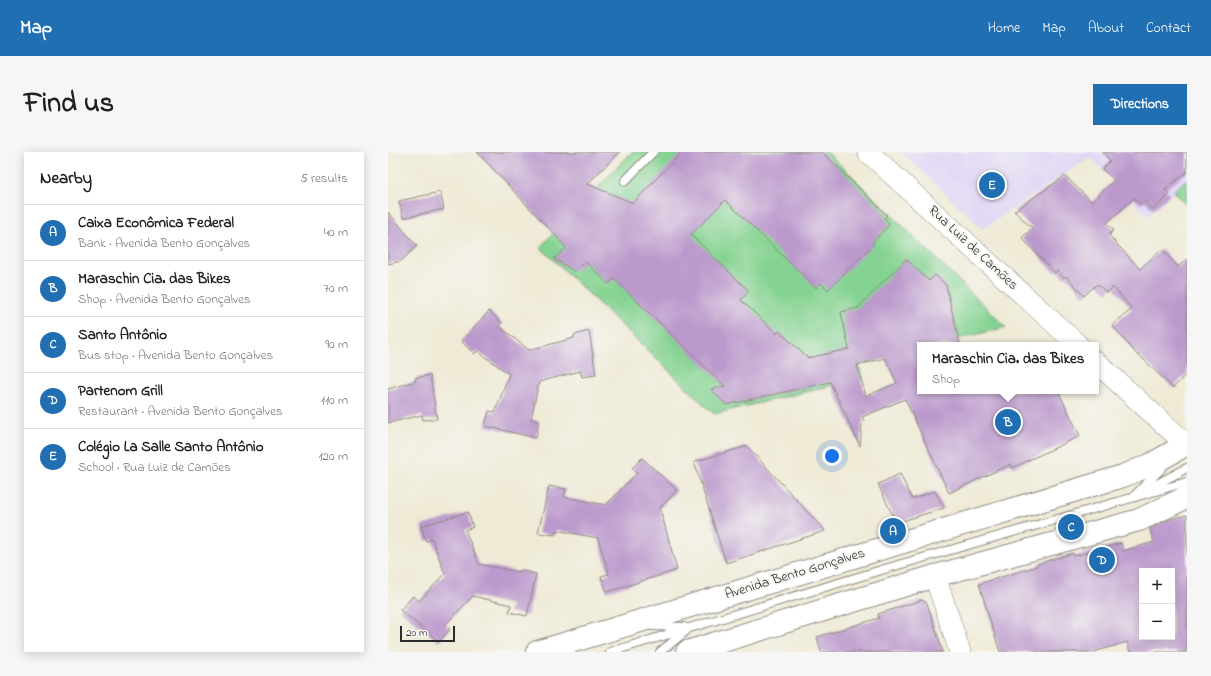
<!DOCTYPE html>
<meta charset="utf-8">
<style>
body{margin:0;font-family:"Indie Flower",sans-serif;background:#f6f6f6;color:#202124}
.controls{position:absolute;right:12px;bottom:12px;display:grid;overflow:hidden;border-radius:0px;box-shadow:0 2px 10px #0003}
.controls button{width:36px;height:36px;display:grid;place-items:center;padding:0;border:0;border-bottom:1px solid #e0e0e0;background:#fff;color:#202124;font:20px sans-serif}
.scale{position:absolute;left:12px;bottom:10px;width:55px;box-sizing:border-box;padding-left:4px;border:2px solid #2b2b2b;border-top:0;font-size:11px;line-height:14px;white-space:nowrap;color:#2b2b2b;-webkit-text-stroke:3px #f6f6f2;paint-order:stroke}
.you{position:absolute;left:444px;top:304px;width:14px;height:14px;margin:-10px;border:3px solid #fff;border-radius:50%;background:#1a73e8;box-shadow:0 0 0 6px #1a73e833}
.badge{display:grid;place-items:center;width:26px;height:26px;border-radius:50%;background:#1f6fb2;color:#fff;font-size:13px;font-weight:700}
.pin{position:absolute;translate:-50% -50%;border:2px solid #fff;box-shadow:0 1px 4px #0006}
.popup{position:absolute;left:529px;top:190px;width:182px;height:52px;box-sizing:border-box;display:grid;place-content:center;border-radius:0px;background:#fff;filter:drop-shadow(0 1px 3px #0005);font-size:13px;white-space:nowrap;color:#757577}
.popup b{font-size:15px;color:#202124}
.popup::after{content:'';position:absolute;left:50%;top:100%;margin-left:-8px;border:8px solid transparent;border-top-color:#fff}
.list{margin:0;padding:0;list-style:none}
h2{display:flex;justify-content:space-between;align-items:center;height:52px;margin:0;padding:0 16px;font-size:17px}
h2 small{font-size:13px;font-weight:400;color:#757577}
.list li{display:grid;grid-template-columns:26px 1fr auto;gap:12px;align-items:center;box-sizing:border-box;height:56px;padding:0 16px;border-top:1px solid #e0e0e0}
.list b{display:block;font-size:15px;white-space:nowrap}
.list p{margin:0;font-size:13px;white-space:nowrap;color:#757577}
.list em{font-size:13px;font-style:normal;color:#757577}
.map{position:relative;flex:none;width:799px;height:500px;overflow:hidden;border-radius:0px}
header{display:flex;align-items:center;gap:24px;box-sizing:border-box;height:56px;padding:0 20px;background:#1f6fb2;color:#fff}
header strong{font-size:19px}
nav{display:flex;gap:22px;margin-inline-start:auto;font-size:14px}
.intro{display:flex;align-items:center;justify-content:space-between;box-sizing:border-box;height:96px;padding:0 24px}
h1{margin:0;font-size:28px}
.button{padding:10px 18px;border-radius:0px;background:#1f6fb2;color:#fff;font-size:14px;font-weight:700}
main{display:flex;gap:24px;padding:0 24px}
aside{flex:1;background:#fff;border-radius:0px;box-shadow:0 2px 10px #0003}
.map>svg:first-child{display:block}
.built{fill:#dfd5f5}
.green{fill:#85d392;stroke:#587f5e}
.building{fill:#b9c;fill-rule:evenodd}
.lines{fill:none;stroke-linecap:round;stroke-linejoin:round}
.service-casing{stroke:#8d8a80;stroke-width:10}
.tertiary-casing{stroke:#8d8a80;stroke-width:22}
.primary-casing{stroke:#8d8a80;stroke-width:24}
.service{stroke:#fff;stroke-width:8}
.tertiary{stroke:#fff;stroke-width:21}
.primary{stroke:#fff;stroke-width:22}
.labels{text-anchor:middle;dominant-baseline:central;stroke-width:4;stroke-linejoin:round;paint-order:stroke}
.street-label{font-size:14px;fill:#2b2b2b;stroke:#f6f6f2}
</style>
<header>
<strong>Map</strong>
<nav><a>Home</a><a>Map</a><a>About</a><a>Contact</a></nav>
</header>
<div class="intro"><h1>Find us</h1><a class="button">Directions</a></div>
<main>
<aside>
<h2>Nearby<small>5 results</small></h2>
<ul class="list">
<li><span class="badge">A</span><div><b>Caixa Econômica Federal</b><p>Bank · Avenida Bento Gonçalves</p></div><em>40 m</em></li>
<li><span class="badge">B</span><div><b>Maraschin Cia. das Bikes</b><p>Shop · Avenida Bento Gonçalves</p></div><em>70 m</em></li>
<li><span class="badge">C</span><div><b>Santo Antônio</b><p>Bus stop · Avenida Bento Gonçalves</p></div><em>90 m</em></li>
<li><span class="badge">D</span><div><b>Partenom Grill</b><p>Restaurant · Avenida Bento Gonçalves</p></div><em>110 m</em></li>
<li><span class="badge">E</span><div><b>Colégio La Salle Santo Antônio</b><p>School · Rua Luiz de Camões</p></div><em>120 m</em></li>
</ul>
</aside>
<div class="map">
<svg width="799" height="500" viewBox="0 0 799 500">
<rect width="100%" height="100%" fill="#f6f6f2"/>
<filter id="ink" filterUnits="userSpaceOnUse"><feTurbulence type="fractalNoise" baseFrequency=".025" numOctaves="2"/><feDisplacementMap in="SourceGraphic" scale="8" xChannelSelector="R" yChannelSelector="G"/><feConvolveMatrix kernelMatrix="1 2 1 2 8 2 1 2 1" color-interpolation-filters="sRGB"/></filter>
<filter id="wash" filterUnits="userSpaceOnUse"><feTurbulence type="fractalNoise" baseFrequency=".012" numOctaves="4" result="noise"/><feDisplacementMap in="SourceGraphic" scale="16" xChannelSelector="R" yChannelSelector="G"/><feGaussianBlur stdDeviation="0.9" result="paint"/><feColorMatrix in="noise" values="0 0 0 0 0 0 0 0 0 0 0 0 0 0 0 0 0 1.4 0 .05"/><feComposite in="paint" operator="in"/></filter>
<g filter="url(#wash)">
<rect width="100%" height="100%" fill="#efead5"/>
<!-- built -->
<path class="built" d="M513 0H799V27L760 64 702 5 595 77Z"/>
<!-- green -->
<path class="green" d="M244 0H439L618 175 547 193H532V197L471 213 474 226 326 262 152 95Z
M799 27V54L786 39Z"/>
<g id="blocks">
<!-- building -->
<path class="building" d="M89 0H232L199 32 245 51 294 0H434L499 63 496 66 502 72 484 91 486 92 440 138 433 131 428 136 337 48 303 83 361 139 353 148 389 182 391 179 420 206 461 197 453 160 470 156 518 107 541 129 547 123 558 133 572 193H532V239H670L692 284 624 316 623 312 561 341 517 247 474 265 476 269 474 271 472 294 442 230 338 253 323 237 337 234 226 127 220 132 198 110 186 119 166 107 178 96 168 84ZM497 206 509 231 478 244 469 213Z
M715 0H799V20L777 38 782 42 765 58 757 49 753 52 746 46 719 71 726 78 721 83 726 89 752 117 774 97 790 115 799 107V221L785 236 751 203 750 204 724 173 744 157 725 135 719 141 709 132 696 144 678 124 676 126 669 118 667 121 634 86 644 76 626 59 677 24 704 50 726 28 714 17 722 9Z
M52 40 56 57 15 66 11 49Z
M0 60 29 94 13 109 0 112Z
M101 159 114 171 111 174 141 198 186 186V183L201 179 208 223 194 225 192 219 151 230 143 267 151 269 148 286 97 274 101 259 107 260 121 222 89 199 86 202 73 189Z
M42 223 49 267 35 268 34 263 0 271V237L28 229 27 226Z
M359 294 437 379 338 411 306 310Z
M254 306 289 338 272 356 289 418 219 440 213 424 221 422 210 386 168 378 167 383 150 381 161 334 178 337 176 345 218 353 249 321 244 316Z
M512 322 524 347 547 339 556 356 508 371 490 332Z
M80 360 85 375 77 378 91 412 131 420 132 418 148 422 139 464 121 460 123 453 85 444 57 473 62 477 51 490 12 458 25 444 31 449 57 422 44 387 38 389 33 374Z
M799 363V500H742L739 490 706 500H612L591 432 649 414V412L685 401 686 404 733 391 735 399 766 390 762 377 780 368ZM754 419H784V485H754Z
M534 448 539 451 555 500H433L429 485 491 466 490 462Z"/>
</g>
</g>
<g filter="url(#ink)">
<use href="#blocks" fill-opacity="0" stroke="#8d8a80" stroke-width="1"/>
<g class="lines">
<!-- service casing -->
<g class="service-casing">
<path id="service" d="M237 29 265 0
M758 338 799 316
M744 346 774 316
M264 474 296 475
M222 500 510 413 799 330
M272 500 298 479"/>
</g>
<!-- tertiary casing -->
<g class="tertiary-casing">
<path id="tertiary" d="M480 0 690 193
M708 210 799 293
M547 424 572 500"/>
</g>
<!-- primary casing -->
<g class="primary-casing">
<path id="primary" d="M149 500 735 324 762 313 799 292
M299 500 547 424 751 368 799 345"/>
</g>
<!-- service -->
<use href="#service" class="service"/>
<!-- tertiary -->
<use href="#tertiary" class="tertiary"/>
<!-- primary -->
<use href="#primary" class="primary"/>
</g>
</g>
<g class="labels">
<!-- street labels -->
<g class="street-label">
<text transform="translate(585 96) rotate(43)">Rua Luiz de Camões</text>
<text transform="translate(407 422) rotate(-17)">Avenida Bento Gonçalves</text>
</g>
</g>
</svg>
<div class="controls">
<button>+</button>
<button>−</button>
</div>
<div class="scale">20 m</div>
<div class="you"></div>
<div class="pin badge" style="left:505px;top:379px">A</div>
<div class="pin badge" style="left:620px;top:270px">B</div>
<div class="popup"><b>Maraschin Cia. das Bikes</b>Shop</div>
<div class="pin badge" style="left:683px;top:375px">C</div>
<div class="pin badge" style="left:714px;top:408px">D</div>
<div class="pin badge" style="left:604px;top:33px">E</div>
</div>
</main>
